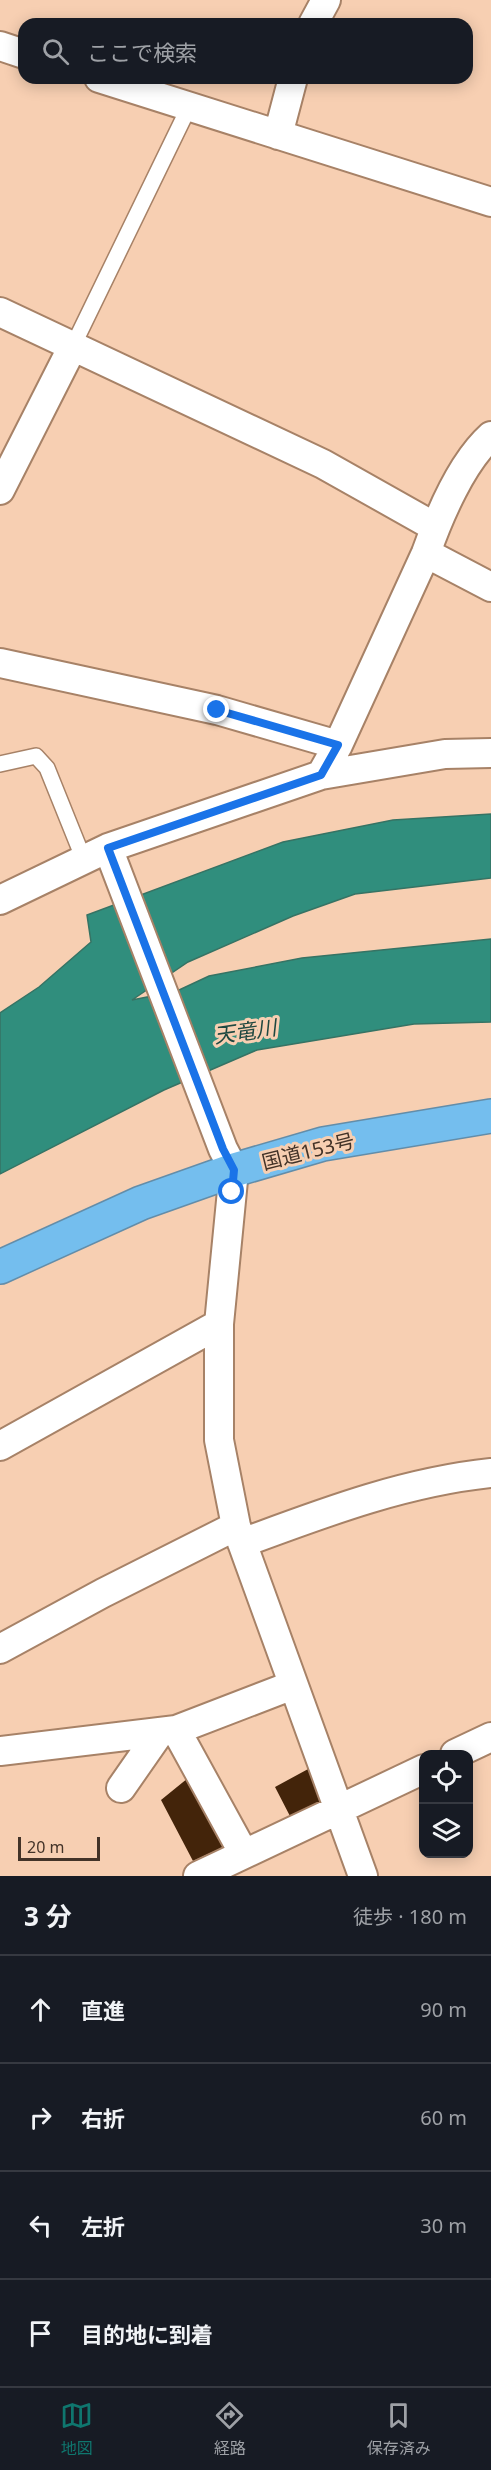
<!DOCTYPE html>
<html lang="ja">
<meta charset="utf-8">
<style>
body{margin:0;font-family:"Noto Sans","Noto Sans JP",sans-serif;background:#20242c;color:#f1f3f6}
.controls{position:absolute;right:18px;bottom:18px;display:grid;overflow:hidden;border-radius:12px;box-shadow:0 3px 15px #0003}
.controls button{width:54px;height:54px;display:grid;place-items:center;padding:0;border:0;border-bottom:2px solid #363941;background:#171b24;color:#f1f3f6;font:30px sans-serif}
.scale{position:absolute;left:18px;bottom:15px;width:82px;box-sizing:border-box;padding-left:6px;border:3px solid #433328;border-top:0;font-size:16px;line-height:21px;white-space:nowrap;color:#433328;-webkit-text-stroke:4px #f7cfb2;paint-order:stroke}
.stop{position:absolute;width:18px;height:18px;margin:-14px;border:4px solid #1a73e8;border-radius:50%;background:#fff}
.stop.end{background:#1a73e8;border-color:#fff;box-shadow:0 2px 6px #0008}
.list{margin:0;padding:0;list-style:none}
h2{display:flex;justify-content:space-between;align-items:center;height:78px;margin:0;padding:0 24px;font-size:26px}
h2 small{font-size:20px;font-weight:400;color:#9ea1a6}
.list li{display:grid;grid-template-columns:39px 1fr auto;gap:18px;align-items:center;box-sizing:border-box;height:108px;padding:0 24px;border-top:2px solid #363941}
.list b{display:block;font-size:22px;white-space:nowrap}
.list em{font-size:20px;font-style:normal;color:#9ea1a6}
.icon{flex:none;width:33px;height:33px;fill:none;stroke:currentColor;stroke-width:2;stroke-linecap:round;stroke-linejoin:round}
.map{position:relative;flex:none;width:491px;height:1876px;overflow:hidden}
.search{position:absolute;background:#171b24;box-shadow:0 3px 15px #0003;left:18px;right:18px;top:18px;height:66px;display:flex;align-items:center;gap:15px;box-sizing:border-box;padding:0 21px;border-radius:18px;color:#9ea1a6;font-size:22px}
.sheet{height:510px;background:#171b24}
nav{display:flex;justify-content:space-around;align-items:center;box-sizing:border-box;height:84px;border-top:2px solid #363941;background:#171b24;font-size:16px;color:#9ea1a6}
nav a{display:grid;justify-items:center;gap:3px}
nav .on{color:#0f766e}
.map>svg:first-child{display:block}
.water{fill:#308e7d;stroke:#367364;stroke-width:1.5}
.building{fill:#43240a}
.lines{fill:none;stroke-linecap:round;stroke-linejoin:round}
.lane-casing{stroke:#a78267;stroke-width:18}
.street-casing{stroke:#a78267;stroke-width:32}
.highway-casing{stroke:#638da9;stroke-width:36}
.lane{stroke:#fff;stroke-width:15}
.street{stroke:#fff;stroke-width:28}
.highway{stroke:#74beee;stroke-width:33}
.route{stroke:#1a73e8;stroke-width:8}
.labels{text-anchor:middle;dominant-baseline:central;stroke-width:6;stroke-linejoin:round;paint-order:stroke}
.street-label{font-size:20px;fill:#433328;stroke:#f7cfb2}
.water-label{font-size:21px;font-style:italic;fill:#1f4840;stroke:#f7cfb2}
</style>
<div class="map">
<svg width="491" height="1876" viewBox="0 0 491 1876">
<rect width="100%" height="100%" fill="#f7cfb2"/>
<!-- water -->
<path class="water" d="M491 814V878L355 894 293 916 188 962 132 1000 177 991 209 976 302 958 491 939V1022L414 1024 257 1050 164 1090 0 1174V1013L39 987 91 942 87 915 283 842 393 820Z"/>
<!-- building -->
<path class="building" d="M310 1768 327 1803 292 1820 275 1787Z
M193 1774 228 1845 193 1861 161 1800Z"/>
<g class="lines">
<!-- lane casing -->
<g class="lane-casing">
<path id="lane" d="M72 348 189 107
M0 764 36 756 47 768 84 860"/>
</g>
<!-- street casing -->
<g class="street-casing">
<path id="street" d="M313 24 326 0
M0 46 24 54
M99 78 491 202
M278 135 293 78
M0 312 323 464 435 527
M0 490 72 348
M426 553 491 587
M0 663 217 710 338 745
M321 775 338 745 426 553C439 516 462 462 491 436
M108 848 223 1149 234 1170 219 1324V1440L236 1526 363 1876
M0 900 108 848 321 775 445 754 491 753
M0 1446 219 1324
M242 1543C323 1513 404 1482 491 1473
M0 1649 103 1593 236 1526
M176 1730 293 1685
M0 1751 176 1730 244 1854
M455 1754 491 1737
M121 1788 160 1732
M198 1876 424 1769"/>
</g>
<!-- highway casing -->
<g class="highway-casing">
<path id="highway" d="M0 1267 141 1203 234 1170 323 1144 491 1116"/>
</g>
<!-- lane -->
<use href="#lane" class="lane"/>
<!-- street -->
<use href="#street" class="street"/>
<!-- highway -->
<use href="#highway" class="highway"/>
</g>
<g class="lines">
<!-- route -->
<path class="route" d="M217 710 338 745 321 775 108 848 223 1149 234 1170 232 1192"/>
</g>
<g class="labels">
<!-- street labels -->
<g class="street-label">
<text transform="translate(308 1151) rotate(-14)">国道153号</text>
</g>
<!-- water labels -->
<g class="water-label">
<text transform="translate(245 1031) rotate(-8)">天竜川</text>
</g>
</g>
</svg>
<div class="controls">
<button><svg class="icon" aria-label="locate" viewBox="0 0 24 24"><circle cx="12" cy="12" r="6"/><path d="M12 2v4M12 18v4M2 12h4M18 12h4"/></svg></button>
<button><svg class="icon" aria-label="layers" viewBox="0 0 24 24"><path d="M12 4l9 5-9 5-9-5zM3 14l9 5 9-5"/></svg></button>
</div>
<div class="scale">20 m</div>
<div class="stop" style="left:232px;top:1192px"></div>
<div class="stop end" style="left:217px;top:710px"></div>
<div class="search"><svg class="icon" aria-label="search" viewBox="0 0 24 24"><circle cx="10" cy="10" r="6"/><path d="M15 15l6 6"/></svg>ここで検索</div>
</div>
<section class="sheet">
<h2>3 分<small>徒歩 · 180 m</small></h2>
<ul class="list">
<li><svg class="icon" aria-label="ahead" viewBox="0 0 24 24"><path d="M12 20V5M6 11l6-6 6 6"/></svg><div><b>直進</b></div><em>90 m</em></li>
<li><svg class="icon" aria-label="right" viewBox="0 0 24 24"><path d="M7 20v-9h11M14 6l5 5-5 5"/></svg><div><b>右折</b></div><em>60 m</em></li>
<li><svg class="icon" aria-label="left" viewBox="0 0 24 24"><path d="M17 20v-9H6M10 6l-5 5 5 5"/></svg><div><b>左折</b></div><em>30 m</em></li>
<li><svg class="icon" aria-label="arrive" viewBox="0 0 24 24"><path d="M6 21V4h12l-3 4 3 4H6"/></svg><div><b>目的地に到着</b></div></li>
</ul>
</section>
<nav>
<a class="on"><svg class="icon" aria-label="map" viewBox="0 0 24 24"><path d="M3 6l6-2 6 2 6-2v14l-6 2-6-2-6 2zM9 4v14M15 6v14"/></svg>地図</a>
<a><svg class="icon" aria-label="directions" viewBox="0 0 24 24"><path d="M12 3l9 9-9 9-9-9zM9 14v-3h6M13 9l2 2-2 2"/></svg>経路</a>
<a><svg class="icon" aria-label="saved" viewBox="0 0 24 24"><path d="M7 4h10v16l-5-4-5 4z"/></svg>保存済み</a>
</nav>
